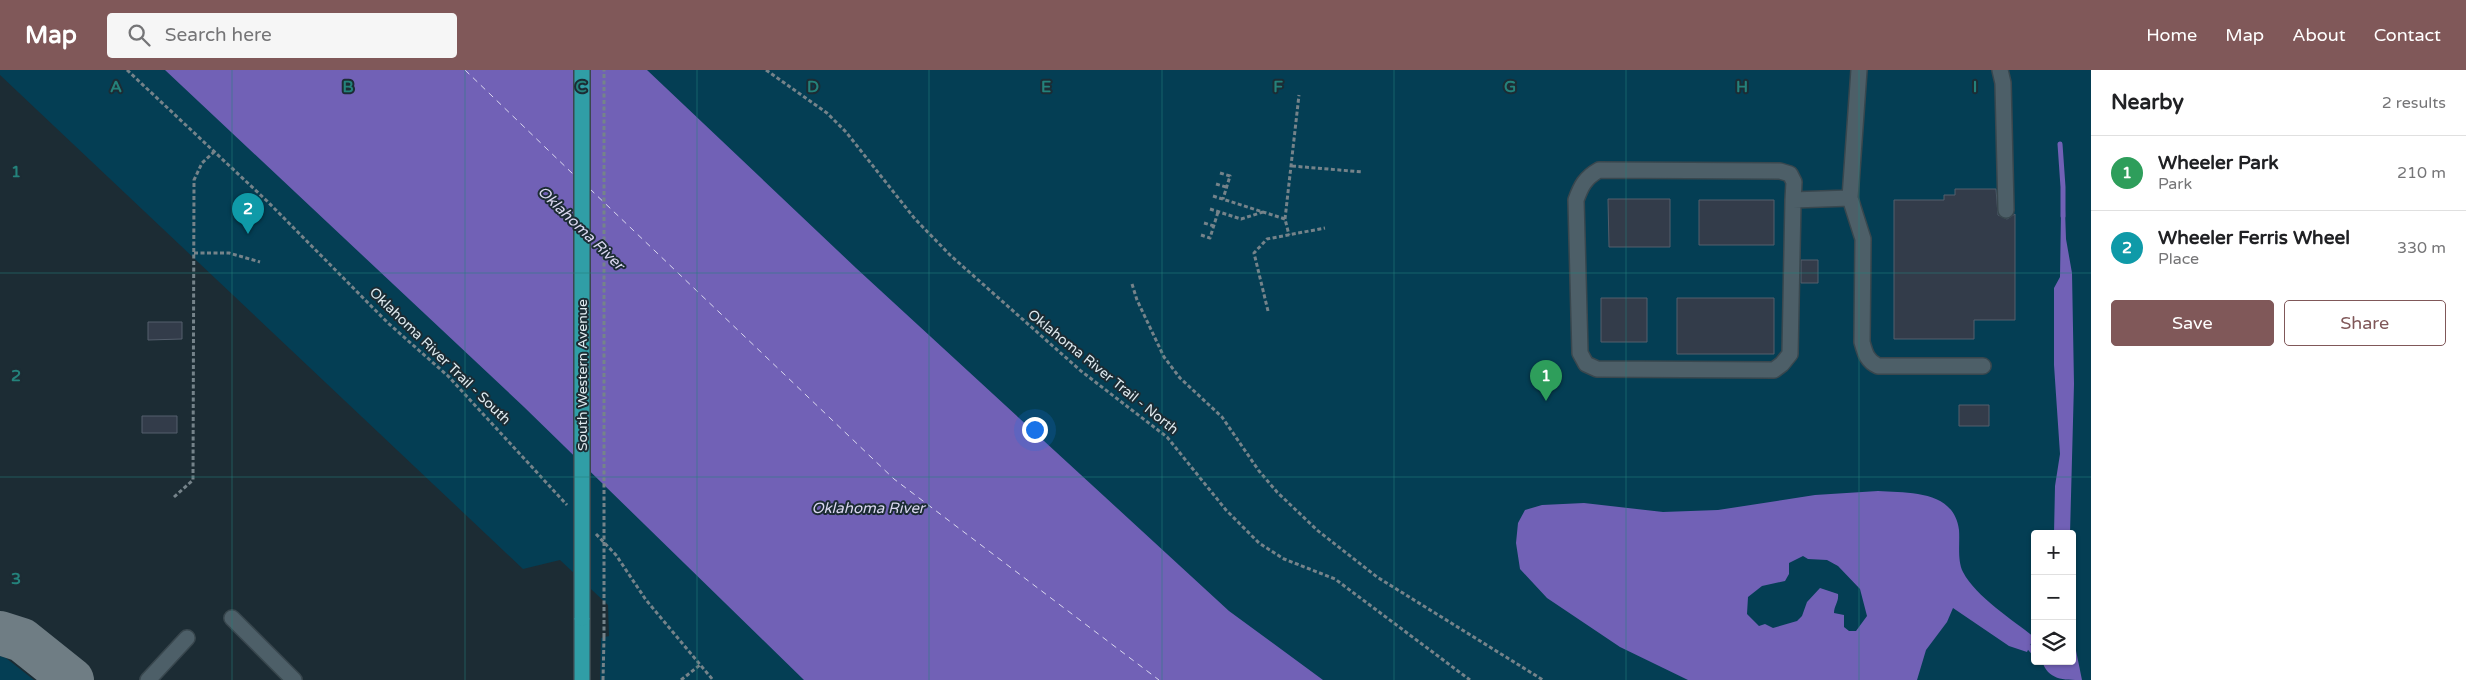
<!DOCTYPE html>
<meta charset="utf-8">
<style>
body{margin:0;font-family:"Varela Round",sans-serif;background:#f6f6f6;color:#202124}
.controls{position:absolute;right:15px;bottom:15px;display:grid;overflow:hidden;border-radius:5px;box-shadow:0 1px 4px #0004}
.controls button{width:45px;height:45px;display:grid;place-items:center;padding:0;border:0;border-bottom:1px solid #e0e0e0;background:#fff;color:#202124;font:25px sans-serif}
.you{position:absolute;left:1034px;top:359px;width:18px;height:18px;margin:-12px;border:4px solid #fff;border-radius:50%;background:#1a73e8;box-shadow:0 0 0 8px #1a73e833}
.badge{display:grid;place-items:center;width:32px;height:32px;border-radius:50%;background:#805859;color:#fff;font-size:16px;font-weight:700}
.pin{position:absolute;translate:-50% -41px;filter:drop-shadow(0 1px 2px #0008)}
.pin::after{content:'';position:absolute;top:26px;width:18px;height:15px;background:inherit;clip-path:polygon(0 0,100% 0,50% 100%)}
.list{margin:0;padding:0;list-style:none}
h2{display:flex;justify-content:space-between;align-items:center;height:65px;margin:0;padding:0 20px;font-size:21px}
h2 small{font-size:16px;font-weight:400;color:#757577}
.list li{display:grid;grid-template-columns:32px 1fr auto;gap:15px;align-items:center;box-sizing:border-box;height:75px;padding:0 20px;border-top:1px solid #e0e0e0}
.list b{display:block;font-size:19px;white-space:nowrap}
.list p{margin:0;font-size:16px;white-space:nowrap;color:#757577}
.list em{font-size:16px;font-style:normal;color:#757577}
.actions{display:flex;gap:10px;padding:15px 20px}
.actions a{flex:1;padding:11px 0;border:1px solid #805859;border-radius:5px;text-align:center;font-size:18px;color:#805859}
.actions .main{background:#805859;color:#fff}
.icon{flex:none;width:28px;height:28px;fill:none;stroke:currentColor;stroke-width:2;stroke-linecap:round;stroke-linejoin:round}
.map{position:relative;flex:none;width:2091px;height:610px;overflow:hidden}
header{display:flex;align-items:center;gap:30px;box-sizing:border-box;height:70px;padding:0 25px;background:#805859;color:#fff}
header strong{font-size:24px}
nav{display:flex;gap:28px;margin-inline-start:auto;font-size:18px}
.search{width:350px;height:45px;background:#f6f6f6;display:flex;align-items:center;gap:12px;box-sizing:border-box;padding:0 18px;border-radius:5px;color:#757577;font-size:19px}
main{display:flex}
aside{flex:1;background:#fff}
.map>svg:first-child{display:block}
.green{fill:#043e54;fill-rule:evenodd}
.water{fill:#7161b6;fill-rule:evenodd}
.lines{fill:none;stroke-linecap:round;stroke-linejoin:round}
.stream{stroke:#7161b6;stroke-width:5}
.ferry{stroke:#dad7ef;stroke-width:1;stroke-dasharray:6 5;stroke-linecap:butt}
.taxiway{stroke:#6f7d84;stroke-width:44}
.building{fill:#333c4a;stroke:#545e6c}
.minor-casing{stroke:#39474e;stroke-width:18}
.major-casing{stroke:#39474e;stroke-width:18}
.path{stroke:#75838a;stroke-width:3;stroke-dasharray:4 2.5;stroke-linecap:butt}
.minor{stroke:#4d5f68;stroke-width:15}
.major{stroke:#309ea6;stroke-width:15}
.major-bridge-casing{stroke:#39474e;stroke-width:18;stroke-linecap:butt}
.path-bridge{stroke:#75838a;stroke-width:3;stroke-dasharray:4 2.5;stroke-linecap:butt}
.major-bridge{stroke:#309ea6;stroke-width:15}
.grid{fill:none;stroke:#24827b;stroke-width:1;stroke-opacity:0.55}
.labels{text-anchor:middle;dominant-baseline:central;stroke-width:4;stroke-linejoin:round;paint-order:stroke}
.street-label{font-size:14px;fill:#dee9ee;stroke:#1c2c34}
.water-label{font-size:15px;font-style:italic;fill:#dad7ef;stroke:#1c2c34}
.grid-label{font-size:16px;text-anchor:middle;font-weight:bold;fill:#24827b;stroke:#1c2c34;stroke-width:4;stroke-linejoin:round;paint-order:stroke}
</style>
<header>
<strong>Map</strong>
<div class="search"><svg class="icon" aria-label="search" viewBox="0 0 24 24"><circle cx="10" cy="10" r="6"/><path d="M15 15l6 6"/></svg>Search here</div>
<nav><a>Home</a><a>Map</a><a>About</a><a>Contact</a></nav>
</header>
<main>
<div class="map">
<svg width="2091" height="610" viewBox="0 0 2091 610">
<rect width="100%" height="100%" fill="#1c2c34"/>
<!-- green -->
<path class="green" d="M0 0H2091V610H600L601 568 609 566 608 535 560 490 523 499 0 5ZM2035 464H2072V591H2035Z
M0 586 6 588 34 610H0Z"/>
<!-- water -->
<path class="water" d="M165 0H647L856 198 1229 541 1323 610H804L524 337Z
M2065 139 2066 169 2072 203 2074 314 2070 464H2054L2055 416 2060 384 2054 295V218L2060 207 2061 141Z
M1878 421C1909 423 1954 420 1959 460 1960 473 1957 490 1963 502 1976 527 2013 550 2034 567L2027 582 2009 576 1953 538 1947 552 1926 580 1917 610H1688L1620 577 1547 528 1520 499 1516 473 1518 453 1525 440 1542 435 1584 433 1663 442 1718 440 1815 425ZM1803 486 1808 489 1827 490 1838 496 1860 519 1867 546 1856 561H1849L1844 557V545L1834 543C1834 536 1839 532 1838 524L1820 518 1807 532 1802 546 1797 551 1773 558 1765 554 1759 556 1747 544 1748 527 1762 516 1785 511 1789 504V493Z
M2072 561 2082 610C2063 610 2048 610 2042 591H2072Z"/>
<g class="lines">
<!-- stream -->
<path class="stream" d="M2060 74 2063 117V146
M2029 577 2035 584"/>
<!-- ferry -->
<path class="ferry" d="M465 0 574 105
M590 119 894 409 1159 610"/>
<!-- taxiway -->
<path class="taxiway" d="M0 563 22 570 72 610"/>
</g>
<!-- building -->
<path class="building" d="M1955 119H1996L1998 145 2007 149 2015 144V250H1974V269H1894V130H1944V125H1955Z
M1608 129H1670V177H1609Z
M1699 130H1774V175H1699Z
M1801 190H1818V213H1801Z
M1601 228H1647V272H1601Z
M1677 228H1774V284H1677Z
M148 252H182V269L148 270Z
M1959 335H1989V356H1959Z
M142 346H177V363H142Z"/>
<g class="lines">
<!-- minor casing -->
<g class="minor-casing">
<path id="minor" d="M1859 0 1850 128 1863 169 1862 272C1865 283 1867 291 1878 296H1983
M2000 0 2003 13 2006 140
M1793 130 1790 284 1782 294 1774 300 1597 299 1586 294 1580 283 1576 130C1581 116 1585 108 1599 100L1780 101 1790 104 1794 112 1793 130 1850 128
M232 548 294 610
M148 610 187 568"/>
</g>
<!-- major casing -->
<g class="major-casing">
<path id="major" d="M582 610V548"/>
</g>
<!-- path -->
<path class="path" d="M127 0 267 131 388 253 448 306 567 435
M766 0 827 43 846 62 915 149 950 185 1081 301 1167 367 1226 440 1259 473 1284 489 1335 509 1470 610
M1292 96 1363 102
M1220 103 1230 106 1223 129
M1216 114 1226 117
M1213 126 1285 149 1289 165
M1210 139 1241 149 1263 142
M1285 149 1299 25
M1204 153 1214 156
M1201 165 1210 168 1218 142
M194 183H229L260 192
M1132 214 1137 230 1164 287 1180 308 1222 347 1259 401 1277 422 1317 460 1377 507 1543 610
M1268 241 1254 183 1267 169 1325 158
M174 427 193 410 194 110 202 93 215 81
M596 464 616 485 646 530 713 610
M603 610 604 567
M681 610 700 595"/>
<!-- minor -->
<use href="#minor" class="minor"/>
<!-- major -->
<use href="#major" class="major"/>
<!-- major-bridge casing -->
<g class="major-bridge-casing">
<path id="major-bridge" d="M582 0V548"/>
</g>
<!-- path-bridge -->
<path class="path-bridge" d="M604 567V0"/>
<!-- major-bridge -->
<use href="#major-bridge" class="major-bridge"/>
</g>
<!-- grid -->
<path class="grid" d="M232 0V610M465 0V610M697 0V610M929 0V610M1162 0V610M1394 0V610M1626 0V610M1859 0V610M0 203H2091M0 407H2091"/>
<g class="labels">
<!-- street labels -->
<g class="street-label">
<text transform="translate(440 286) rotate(44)">Oklahoma River Trail - South</text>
<text transform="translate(1103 302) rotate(39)">Oklahoma River Trail - North</text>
<text transform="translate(582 305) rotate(-90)">South Western Avenue</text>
</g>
<!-- water labels -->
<g class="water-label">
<text transform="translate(581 158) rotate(44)">Oklahoma River</text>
<text x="868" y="438">Oklahoma River</text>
</g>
</g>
<g class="grid-label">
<text x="116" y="22">A</text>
<text x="348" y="22">B</text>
<text x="581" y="22">C</text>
<text x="813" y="22">D</text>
<text x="1046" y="22">E</text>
<text x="1278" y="22">F</text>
<text x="1510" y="22">G</text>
<text x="1742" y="22">H</text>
<text x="1975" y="22">I</text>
<text x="16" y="107">1</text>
<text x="16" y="311">2</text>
<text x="16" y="514">3</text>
</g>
</svg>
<div class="controls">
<button>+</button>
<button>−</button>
<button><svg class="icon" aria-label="layers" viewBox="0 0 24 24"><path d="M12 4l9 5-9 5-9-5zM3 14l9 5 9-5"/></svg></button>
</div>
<div class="you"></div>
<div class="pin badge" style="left:1546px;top:331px;background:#2e9e5b">1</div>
<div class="pin badge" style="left:248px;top:164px;background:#0f9aa8">2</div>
</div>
<aside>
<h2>Nearby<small>2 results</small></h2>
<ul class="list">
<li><span class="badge" style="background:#2e9e5b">1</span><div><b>Wheeler Park</b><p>Park</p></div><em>210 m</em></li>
<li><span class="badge" style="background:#0f9aa8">2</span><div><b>Wheeler Ferris Wheel</b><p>Place</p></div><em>330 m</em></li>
</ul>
<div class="actions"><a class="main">Save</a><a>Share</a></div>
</aside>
</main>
